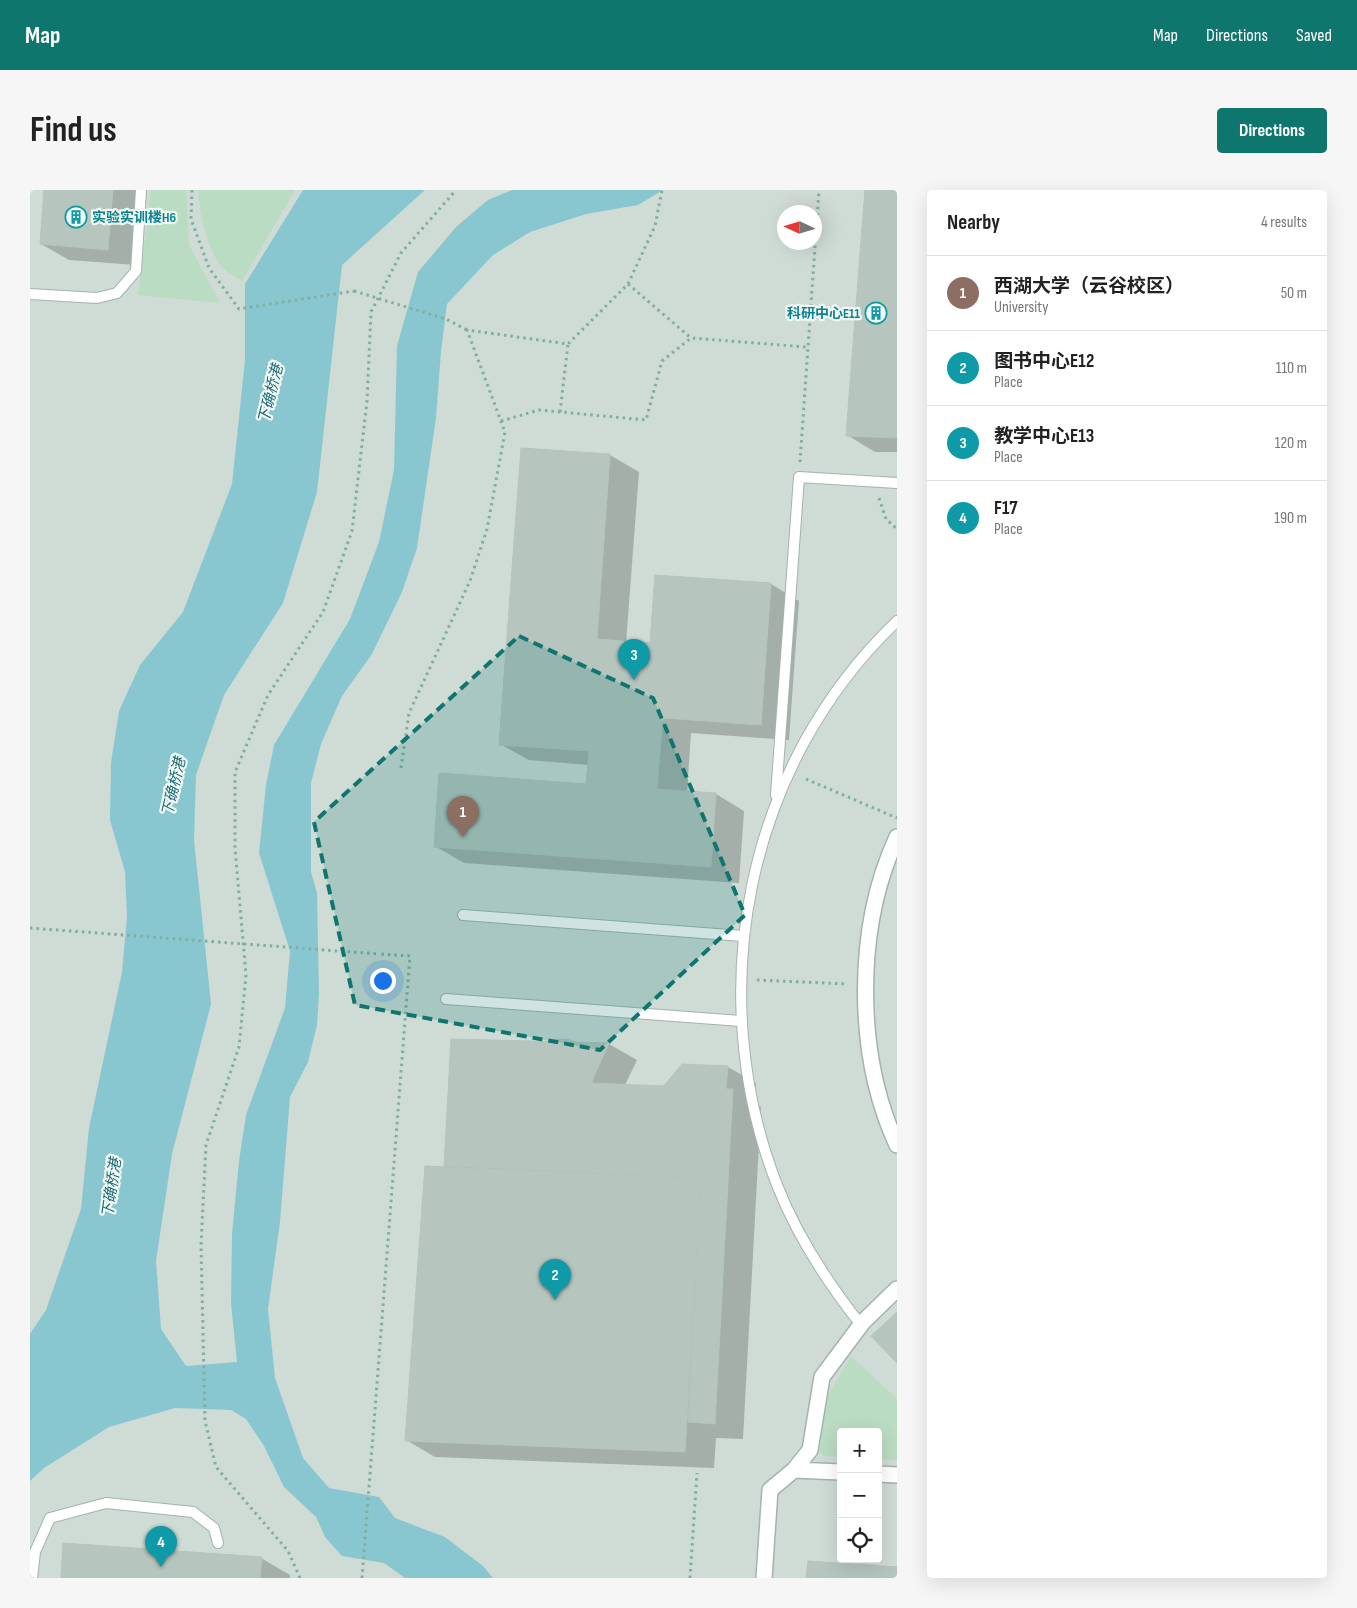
<!DOCTYPE html>
<meta charset="utf-8">
<style>
body{margin:0;font-family:"Sofia Sans Condensed","Noto Sans SC",sans-serif;background:#f6f6f6;color:#222}
.controls{position:absolute;right:15px;bottom:15px;display:grid;overflow:hidden;border-radius:5px;box-shadow:0 5px 20px #0002}
.controls button{width:45px;height:45px;display:grid;place-items:center;padding:0;border:0;border-bottom:1px solid #e0e0e0;background:#fff;color:#222;font:25px sans-serif}
.compass{position:absolute;left:747px;top:15px;width:45px;height:45px;border-radius:50%;background:#fff;box-shadow:0 5px 20px #0002;rotate:274deg}
.you{position:absolute;left:352px;top:790px;width:18px;height:18px;margin:-12px;border:4px solid #fff;border-radius:50%;background:#1a73e8;box-shadow:0 0 0 8px #1a73e833}
.badge{display:grid;place-items:center;width:32px;height:32px;border-radius:50%;background:#0f766e;color:#fff;font-size:16px;font-weight:700}
.pin{position:absolute;translate:-50% -41px;filter:drop-shadow(0 1px 2px #0008)}
.pin::after{content:'';position:absolute;top:26px;width:18px;height:15px;background:inherit;clip-path:polygon(0 0,100% 0,50% 100%)}
.list{margin:0;padding:0;list-style:none}
h2{display:flex;justify-content:space-between;align-items:center;height:65px;margin:0;padding:0 20px;font-size:21px}
h2 small{font-size:16px;font-weight:400;color:#767676}
.list li{display:grid;grid-template-columns:32px 1fr auto;gap:15px;align-items:center;box-sizing:border-box;height:75px;padding:0 20px;border-top:1px solid #e0e0e0}
.list b{display:block;font-size:19px;white-space:nowrap}
.list p{margin:0;font-size:16px;white-space:nowrap;color:#767676}
.list em{font-size:16px;font-style:normal;color:#767676}
.icon{flex:none;width:28px;height:28px;fill:none;stroke:currentColor;stroke-width:2;stroke-linecap:round;stroke-linejoin:round}
.map{position:relative;flex:none;width:867px;height:1388px;overflow:hidden;border-radius:5px}
header{display:flex;align-items:center;gap:30px;box-sizing:border-box;height:70px;padding:0 25px;background:#0f766e;color:#fff}
header strong{font-size:24px}
nav{display:flex;gap:28px;margin-inline-start:auto;font-size:18px}
.intro{display:flex;align-items:center;justify-content:space-between;box-sizing:border-box;height:120px;padding:0 30px}
h1{margin:0;font-size:35px}
.button{padding:12px 22px;border-radius:5px;background:#0f766e;color:#fff;font-size:18px;font-weight:700}
main{display:flex;gap:30px;padding:0 30px}
aside{flex:1;background:#fff;border-radius:5px;box-shadow:0 5px 20px #0002}
.map>svg:first-child{display:block}
.built{fill:#cfdbd5;fill-rule:evenodd}
.green{fill:#badcc2}
.water{fill:#89c7d0}
.shadow{fill:#0003}
.building{fill:#b6c6bf;stroke:#b3c5bd}
.lines{fill:none;stroke-linecap:round;stroke-linejoin:round}
.lane-casing{stroke:#a4b3ad;stroke-width:12}
.street-casing{stroke:#a4b3ad;stroke-width:18}
.path{stroke:#81af9f;stroke-width:3;stroke-dasharray:2.5 4;stroke-linecap:butt}
.lane{stroke:#fff;stroke-width:10}
.street{stroke:#fff;stroke-width:15}
.path-bridge{stroke:#81af9f;stroke-width:3;stroke-dasharray:2.5 4;stroke-linecap:butt}
.marked{fill:#0f766e;fill-opacity:0.2;stroke:#0f766e;stroke-width:4;stroke-dasharray:10 6;stroke-linejoin:round}
.labels{text-anchor:middle;dominant-baseline:central;stroke-width:4.5;stroke-linejoin:round;paint-order:stroke}
.culture-label{font-size:14px;font-weight:bold;fill:#0d838f;stroke:#f1f8f4;text-anchor:start}
.water-label{font-size:15px;font-style:italic;fill:#1c6a77;stroke:#f1f8f4}
</style>
<header>
<strong>Map</strong>
<nav><a>Map</a><a>Directions</a><a>Saved</a></nav>
</header>
<div class="intro"><h1>Find us</h1><a class="button">Directions</a></div>
<main>
<div class="map">
<svg width="867" height="1388" viewBox="0 0 867 1388">
<rect width="100%" height="100%" fill="#e1ebe6"/>
<!-- built -->
<path class="built" d="M0 0H867V1388H0ZM754 22H784V52H754ZM811 1242H848V1369H811Z"/>
<!-- green -->
<path class="green" d="M121 0H156L159 55 190 113 108 105Z
M168 0H265L212 91C205 86 195 81 190 75 176 56 170 22 168 0Z
M821 1166 867 1209V1270L848 1269V1242H811V1267L794 1266 790 1262 796 1209Z"/>
<!-- water -->
<path class="water" d="M273 0H395L312 75 287 302 253 413 194 505 166 585 164 650 181 814 142 964 126 1071 131 1139 156 1176 207 1172 201 1113 202 1044 209 971 216 925 255 818 260 761 229 663 236 595 244 555 320 429 349 352 364 280 367 156 388 82 426 37 458 10 482 0H633L608 15 556 24 500 42 463 65 417 114 411 161 406 228 387 358 372 402 342 464 312 506 291 554 281 593V682L287 703 289 804 287 835 278 872 260 907 250 1032 238 1119 245 1188 273 1268 299 1298 349 1307 365 1328 415 1347 453 1376 463 1388H375L354 1373 312 1366 295 1347 286 1327 254 1297 234 1256 216 1229 201 1220 145 1218 79 1237 14 1278 0 1291V1144L16 1120 51 1019 59 938 92 782 97 727 95 682 80 630 81 573 89 521 110 475 153 422 202 294 215 170V94Z"/>
<!-- shadow -->
<path class="shadow" d="M15 0H112L106 75 39 70 11 54Z
M836 0H867V262H845L817 245Z
M492 259 580 265 609 282 596 453 622 455 626 386 741 394 769 411 759 550 661 543 657 602 686 604 714 621 709 693 434 673 405 656 557 595 559 575 499 570 470 554Z
M422 850 579 854 607 870 595 895 635 897 698 877 726 893 724 913 731 917 713 1249 686 1248 684 1278 405 1267 376 1250 415 977Z
M231 1368 260 1385V1388H32Z"/>
<!-- building -->
<path class="building" d="M14 0H83L78 60 10 54Z
M835 0H867V248L816 246Z
M491 258 580 264 567 449 620 453 625 385 741 393 731 535 633 528 627 599 686 603 681 677 404 657 409 583 556 594 559 561 469 555Z
M421 849 579 853 557 902 541 913 531 914 527 981 414 976Z
M500 881a32 32 0 1 1 64 0a32 32 0 1 1-64 0Z
M652 874 698 876 696 899H703L685 1234 658 1232 671 988 527 981 531 914 550 908 562 893 634 896Z
M395 976 671 988 655 1262 375 1251Z
M867 1122V1173L841 1146Z
M33 1353 232 1367 230 1388H31Z
M778 1371 867 1377V1388H776Z"/>
<g class="lines">
<!-- lane casing -->
<g class="lane-casing">
<path id="lane" d="M0 104 67 108 87 103 106 81 111 0
M746 605 769 287 867 293
M433 725 713 746
M416 809 711 831
M831 1135C797 1092 767 1046 747 995 672 802 716 575 867 431
M2 1388 5 1362 20 1328 76 1313 163 1322 184 1338 188 1353"/>
</g>
<!-- street casing -->
<g class="street-casing">
<path id="street" d="M867 647C825 738 825 864 867 955
M764 1280 811 1282
M848 1284 867 1285
M734 1388 740 1300 764 1280 780 1260 792 1187 833 1132 867 1099"/>
</g>
<!-- path -->
<path class="path" d="M162 0 161 29 179 78 209 119 324 101
M598 94 661 148
M530 222 538 154
M471 231 509 220 616 230 632 171 661 148 777 157
M770 272 789 0
M849 308 856 329 867 339
M371 578 379 523 440 391 457 339 475 242 437 140 538 154 598 94 625 36 632 0
M776 589 867 628
M727 790 818 794
M270 1388 258 1361 186 1277 175 1231 171 1055 176 955 209 857 216 785 205 658V582L238 505 293 422 322 341 337 211 341 122 371 63 426 0
M332 1388 380 766 349 764
M660 1388 667 1283"/>
<!-- lane -->
<use href="#lane" class="lane"/>
<!-- street -->
<use href="#street" class="street"/>
<!-- path-bridge -->
<path class="path-bridge" d="M324 101 416 129 437 140
M0 738 349 764"/>
</g>
<!-- marked area -->
<path class="marked" d="M489 446 623 508 715 725 570 860 325 815 284 632Z"/>
<!-- icons -->
<defs>
<g id="building-ring" transform="scale(1.125)"><circle r="9.5" fill="#f1f8f4" stroke="#0f9aa8" stroke-width="1.5"/><path d="M-4-6H4V6H1V3H-1V6H-4ZM-2.5-4.3h1.7v1.8h-1.7ZM.8-4.3h1.7v1.8H.8ZM-2.5-1h1.7V.8h-1.7ZM.8-1h1.7V.8H.8Z" fill="#0f9aa8"/></g>
</defs>
<g fill-rule="evenodd">
<use href="#building-ring" x="46" y="27"/>
<use href="#building-ring" x="846" y="123"/>
</g>
<g class="labels">
<!-- culture labels -->
<g class="culture-label">
<text x="62" y="27">实验实训楼H6</text>
<text x="830" y="123" text-anchor="end">科研中心E11</text>
</g>
<!-- water labels -->
<g class="water-label">
<text transform="translate(241 204) rotate(-76)">下确桥港</text>
<text transform="translate(144 597) rotate(-77)">下确桥港</text>
<text transform="translate(82 998) rotate(-82)">下确桥港</text>
</g>
</g>
</svg>
<div class="controls">
<button>+</button>
<button>−</button>
<button><svg class="icon" aria-label="locate" viewBox="0 0 24 24"><circle cx="12" cy="12" r="6"/><path d="M12 2v4M12 18v4M2 12h4M18 12h4"/></svg></button>
</div>
<svg class="compass" viewBox="-18 -18 36 36"><path d="M0-13l5 13h-10z" fill="#e53935"/><path d="M0 13l5-13h-10z" fill="#767676"/></svg>
<div class="you"></div>
<div class="pin badge" style="left:433px;top:647px;background:#8d6e63">1</div>
<div class="pin badge" style="left:525px;top:1110px;background:#0f9aa8">2</div>
<div class="pin badge" style="left:604px;top:490px;background:#0f9aa8">3</div>
<div class="pin badge" style="left:131px;top:1377px;background:#0f9aa8">4</div>
</div>
<aside>
<h2>Nearby<small>4 results</small></h2>
<ul class="list">
<li><span class="badge" style="background:#8d6e63">1</span><div><b>西湖大学（云谷校区）</b><p>University</p></div><em>50 m</em></li>
<li><span class="badge" style="background:#0f9aa8">2</span><div><b>图书中心E12</b><p>Place</p></div><em>110 m</em></li>
<li><span class="badge" style="background:#0f9aa8">3</span><div><b>教学中心E13</b><p>Place</p></div><em>120 m</em></li>
<li><span class="badge" style="background:#0f9aa8">4</span><div><b>F17</b><p>Place</p></div><em>190 m</em></li>
</ul>
</aside>
</main>
